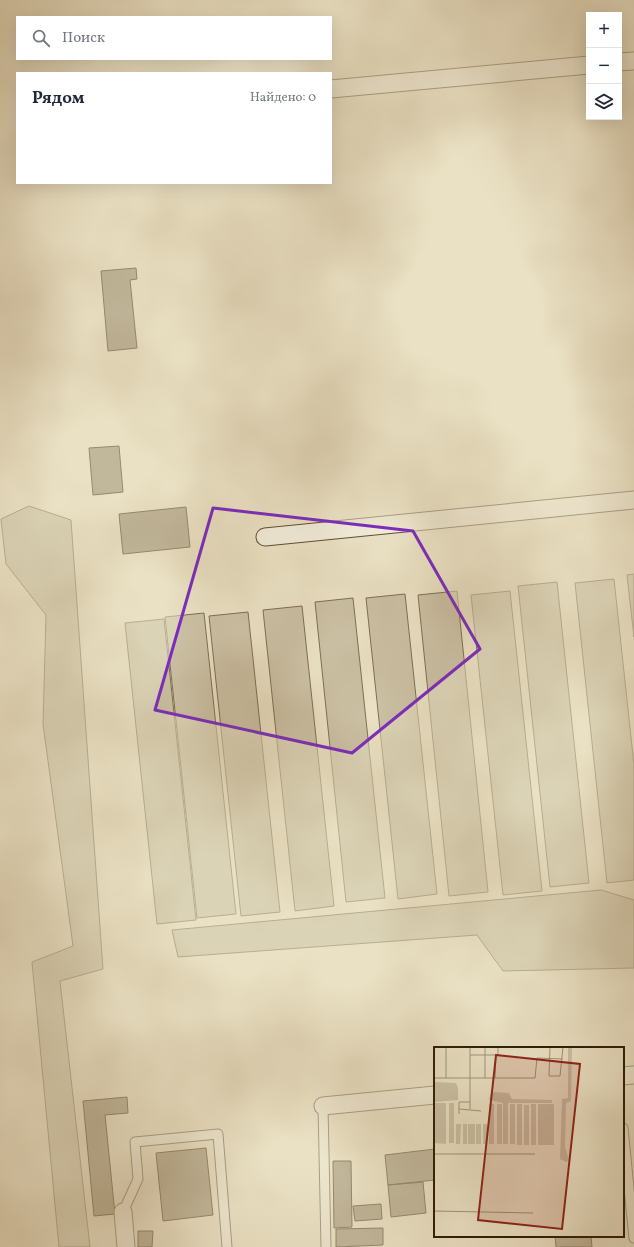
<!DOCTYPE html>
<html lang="ru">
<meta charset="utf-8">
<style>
body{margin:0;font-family:Vollkorn,serif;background:#f2f2f3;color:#1f2937}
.controls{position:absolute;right:12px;top:12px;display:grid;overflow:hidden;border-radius:0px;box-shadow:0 4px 16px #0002}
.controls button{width:36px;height:36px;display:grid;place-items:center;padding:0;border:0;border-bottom:1px solid #e0e1e3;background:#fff;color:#1f2937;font:20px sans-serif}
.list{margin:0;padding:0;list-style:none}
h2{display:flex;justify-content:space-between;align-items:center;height:52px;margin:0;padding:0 16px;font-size:17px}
h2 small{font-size:13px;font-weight:400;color:#747a83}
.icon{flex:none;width:22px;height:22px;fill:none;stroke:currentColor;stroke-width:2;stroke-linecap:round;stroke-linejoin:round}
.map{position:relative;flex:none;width:634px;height:1247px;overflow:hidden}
.search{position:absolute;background:#fff;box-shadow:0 4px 16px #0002;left:16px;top:16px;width:316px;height:44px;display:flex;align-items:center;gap:10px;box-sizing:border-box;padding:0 14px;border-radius:0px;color:#747a83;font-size:15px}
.panel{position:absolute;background:#fff;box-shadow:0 4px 16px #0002;left:16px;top:72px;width:316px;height:112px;border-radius:0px}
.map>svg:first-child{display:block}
.green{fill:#cbc0a4;stroke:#7e6e54}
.building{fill:#918368;stroke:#311d05}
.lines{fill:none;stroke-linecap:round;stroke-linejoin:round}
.service-casing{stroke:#5f4e35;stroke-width:11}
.minor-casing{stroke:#5f4e35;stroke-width:19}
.service{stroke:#f1ecd9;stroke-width:9}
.minor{stroke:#f1ecd9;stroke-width:17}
.marked{fill:none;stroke:#7b2cbf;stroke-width:3;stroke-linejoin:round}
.inset-road{fill:none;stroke:#a09378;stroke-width:1}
.view{fill:#8f2418;fill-opacity:0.15;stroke:#8f2418;stroke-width:2}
.inset-edge{fill:none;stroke:#311d05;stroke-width:2}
</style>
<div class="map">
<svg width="634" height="1247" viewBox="0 0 634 1247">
<rect width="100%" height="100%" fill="#eae1c4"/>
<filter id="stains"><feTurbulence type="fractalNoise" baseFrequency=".005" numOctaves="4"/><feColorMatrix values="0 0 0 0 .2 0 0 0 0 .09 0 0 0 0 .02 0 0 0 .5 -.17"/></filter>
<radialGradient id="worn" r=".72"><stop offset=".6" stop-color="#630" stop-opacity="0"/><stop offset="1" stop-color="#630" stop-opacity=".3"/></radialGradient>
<!-- green -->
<path class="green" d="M29 506 71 520 103 969 60 981 90 1247H59L32 962 73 946 43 724 46 615 6 564 1 519Z
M634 574V637L627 575Z
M614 579 634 765V880L607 883 575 583Z
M557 582 589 883 550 887 518 586Z
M457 591 488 892 449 896 418 595Z
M510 591 542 891 503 895 471 595Z
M405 594 437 894 398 899 366 598Z
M353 598 385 898 346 902 315 602Z
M302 606 334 906 295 911 263 610Z
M248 612 280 912 241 916 209 616Z
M204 613 236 914 197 918 165 617Z
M164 619 196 920 157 924 125 623Z
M601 890 634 900V968L503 971 477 935 178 957 172 930Z"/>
<!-- building -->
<path class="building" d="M136 268 137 279 130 280 137 348 108 351 101 271Z
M119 446 123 492 93 495 89 448Z
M186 507 190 547 123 554 119 514Z
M127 1097 128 1113 105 1115 115 1214 94 1216 83 1101Z
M206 1148 213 1215 163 1221 156 1153Z
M435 1149V1180L388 1185 385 1155Z
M333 1161H351L352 1227 334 1228Z
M423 1182 426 1213 391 1217 388 1185Z
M381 1204 382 1219 355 1221 353 1206Z
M383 1228V1245L336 1247V1229Z
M138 1231H153L152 1247H138Z
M555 1236H591L592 1247H556Z"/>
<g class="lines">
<!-- service casing -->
<g class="service-casing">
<path id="service" d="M323 1106 326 1247
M623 1128 634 1238
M123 1212 138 1179 135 1142 218 1134 227 1247"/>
</g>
<!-- minor casing -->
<g class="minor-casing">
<path id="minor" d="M619 62 634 61
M331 89 589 65
M265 537 634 500
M623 1076 634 1075
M323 1106 435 1095
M123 1212 126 1247"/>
</g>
<!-- service -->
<use href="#service" class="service"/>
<!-- minor -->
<use href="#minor" class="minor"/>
</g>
<!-- marked area -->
<path d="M0 0H634V1247H0ZM213 508 413 531 480 649 352 753 155 710Z" fill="#eae1c4" fill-opacity=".55" fill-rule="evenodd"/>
<path class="marked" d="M213 508 413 531 480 649 352 753 155 710Z"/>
<!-- overview -->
<g transform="translate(434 1047)">
<rect width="190" height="190" fill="#eae1c4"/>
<path d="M134 0H138L137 54 132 56 131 100 135 113 132 115 126 112 128 52 134 51ZM0 35 22 36 24 41V53L0 55ZM57 45 75 46 78 52 118 53V56H74V97H69V56L55 53ZM1 56H12V97L1 96ZM15 56H20V96H15ZM55 57H60V97H55ZM63 57H68V97H63ZM76 57H81V97H76ZM83 57H88V98H83ZM97 57H102V98H97ZM104 57H120V98H104ZM90 58H95V98H90ZM22 77H27L26 97H22ZM29 77H33V97H29ZM34 77H41V97H34ZM42 77H47V97H42ZM49 77H53V97H49Z" fill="#cbc0a4"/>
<path class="inset-road" d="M116 0 115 29H126L129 0M36 8H64V0M0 31H101L103 11 129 12M12 31V0M51 31V0M61 31 62 8M25 62 47 64M36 62V0M25 67V55H36M0 107H101M0 164 99 166"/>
<path class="view" d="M62 8 146 17 128 182 44 173Z"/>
<rect width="190" height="190" class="inset-edge"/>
</g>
<rect width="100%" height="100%" filter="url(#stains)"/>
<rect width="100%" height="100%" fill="url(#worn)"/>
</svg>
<div class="controls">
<button>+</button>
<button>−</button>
<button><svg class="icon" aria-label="layers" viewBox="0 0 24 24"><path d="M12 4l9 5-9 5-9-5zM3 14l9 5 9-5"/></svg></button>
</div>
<div class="search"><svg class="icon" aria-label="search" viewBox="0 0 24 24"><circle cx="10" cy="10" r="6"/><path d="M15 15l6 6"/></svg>Поиск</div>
<section class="panel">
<h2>Рядом<small>Найдено: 0</small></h2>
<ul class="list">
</ul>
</section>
</div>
